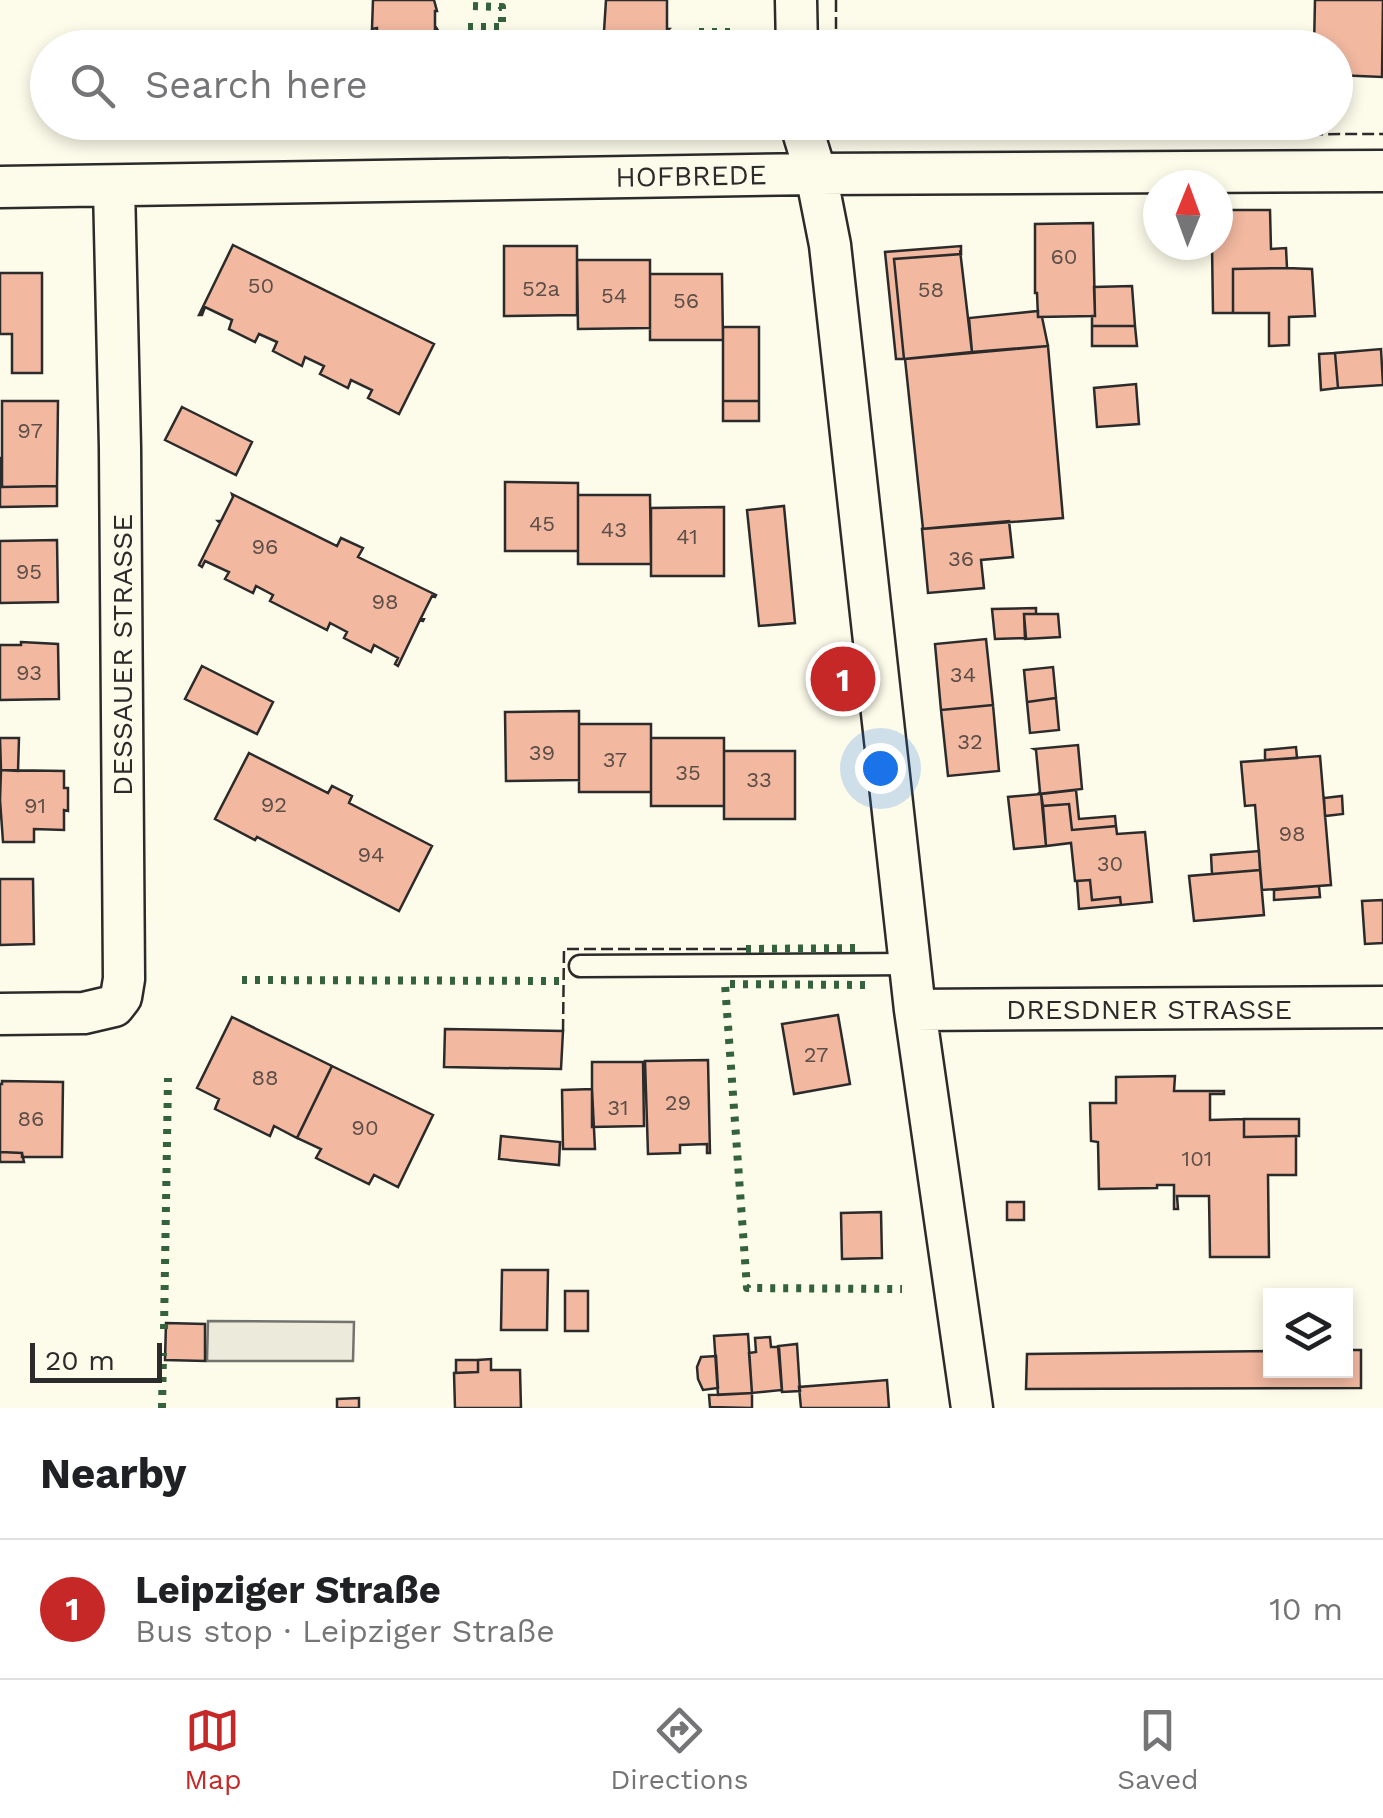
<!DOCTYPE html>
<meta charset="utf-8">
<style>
body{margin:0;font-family:"Work Sans",sans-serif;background:#f6f6f6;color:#202124}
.controls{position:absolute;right:30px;bottom:30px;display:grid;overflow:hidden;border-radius:0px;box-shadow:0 5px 15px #0003}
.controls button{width:90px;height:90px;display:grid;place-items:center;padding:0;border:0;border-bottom:2px solid #e0e0e0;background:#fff;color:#202124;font:50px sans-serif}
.compass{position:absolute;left:1143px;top:170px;width:90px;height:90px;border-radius:50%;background:#fff;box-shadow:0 5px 15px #0003;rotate:1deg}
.scale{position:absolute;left:30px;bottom:25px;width:132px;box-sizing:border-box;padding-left:10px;border:5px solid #2b2b2b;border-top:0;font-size:28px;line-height:35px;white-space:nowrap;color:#2b2b2b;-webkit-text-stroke:8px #fdfbea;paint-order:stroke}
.you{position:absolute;left:880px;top:768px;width:35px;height:35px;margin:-25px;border:8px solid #fff;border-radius:50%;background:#1a73e8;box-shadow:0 0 0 15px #1a73e833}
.badge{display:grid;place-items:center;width:65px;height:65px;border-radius:50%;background:#c62828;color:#fff;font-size:32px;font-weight:700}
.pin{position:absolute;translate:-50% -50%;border:5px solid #fff;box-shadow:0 2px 10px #0006}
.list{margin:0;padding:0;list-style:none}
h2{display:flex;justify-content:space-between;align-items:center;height:130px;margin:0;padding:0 40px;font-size:42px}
h2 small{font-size:32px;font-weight:400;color:#757577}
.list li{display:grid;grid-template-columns:65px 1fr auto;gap:30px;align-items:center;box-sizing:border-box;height:140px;padding:0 40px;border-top:2px solid #e0e0e0}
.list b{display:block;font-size:38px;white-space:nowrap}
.list p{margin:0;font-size:32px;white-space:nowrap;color:#757577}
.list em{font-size:32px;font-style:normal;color:#757577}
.icon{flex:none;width:55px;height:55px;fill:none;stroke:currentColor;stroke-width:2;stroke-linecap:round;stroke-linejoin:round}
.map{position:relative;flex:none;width:1383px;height:1408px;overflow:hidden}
.search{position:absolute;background:#fff;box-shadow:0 5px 15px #0003;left:30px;right:30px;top:30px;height:110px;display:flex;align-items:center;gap:25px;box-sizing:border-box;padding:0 35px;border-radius:55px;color:#757577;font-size:38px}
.sheet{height:270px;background:#fff}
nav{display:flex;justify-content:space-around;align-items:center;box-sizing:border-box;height:140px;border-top:2px solid #e0e0e0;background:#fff;font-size:28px;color:#757577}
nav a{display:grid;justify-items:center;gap:5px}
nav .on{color:#c62828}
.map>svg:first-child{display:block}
.parking{fill:#eceadb;stroke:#74746e;stroke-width:2.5}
.building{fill:#f2b8a0;stroke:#2b2b2b;stroke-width:2.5}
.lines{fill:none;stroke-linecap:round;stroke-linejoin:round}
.lane-casing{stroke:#2b2b2b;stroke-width:25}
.street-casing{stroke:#2b2b2b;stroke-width:45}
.lane{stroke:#fdfbea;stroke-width:20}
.street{stroke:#fdfbea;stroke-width:40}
.hedge{stroke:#34623c;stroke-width:8;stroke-dasharray:5 8;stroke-linecap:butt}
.fence{stroke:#2b2b2b;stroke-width:2.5;stroke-dasharray:12 5;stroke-linecap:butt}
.labels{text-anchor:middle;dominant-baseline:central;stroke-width:8;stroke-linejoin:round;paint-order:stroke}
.number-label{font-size:22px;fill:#5d4e48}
.street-label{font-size:28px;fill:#2b2b2b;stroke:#fdfbea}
</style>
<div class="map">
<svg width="1383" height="1408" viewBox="0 0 1383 1408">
<rect width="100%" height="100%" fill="#fdfbea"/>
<!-- parking -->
<path class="parking" d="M208 1321 354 1322 353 1361H207Z"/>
<!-- building -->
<path class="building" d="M373 0H434L437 11H435V26L437 29 435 28V48H377V28L372 29Z
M606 0H667V29H669L667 31V46L669 48 603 47Z
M1315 0H1383L1382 77 1336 75V48H1314Z
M1218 210H1270L1271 249 1286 248 1287 268 1233 269V313H1213L1212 245H1218Z
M1093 223 1095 316 1038 317 1037 293H1035V224Z
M233 245 434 344 399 414 368 398 372 390 351 380 348 388 320 374 324 366 305 357 302 366 273 351 277 342 259 334 255 342 229 329 232 320 205 307 202 315H199Z
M504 246H577V315L504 316Z
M961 246V254L894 259 904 359H896L885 252Z
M960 250 972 352 904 359 894 259 961 254Z
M577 260H650V328L578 329Z
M1286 268 1312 269 1315 316 1289 317V345L1269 346V313H1233V269Z
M0 273H42V373H12V334H0Z
M650 274H722L723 340H650Z
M1132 286 1135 326H1092V316H1095L1094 287Z
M1038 311V317H1042L1048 346 972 352 969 318Z
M1092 326H1135L1137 346H1092Z
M723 327H759V401H723Z
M1048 346 1063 518 923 529 905 359Z
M1381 349 1383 385 1338 388 1335 353Z
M1335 353 1338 388 1321 390 1319 354Z
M1136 384 1139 424 1097 427 1094 388Z
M2 401H58L57 486 2 487Z
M723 401H759V421H723Z
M182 407 252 442 236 475 165 440Z
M0 458H2V487L57 486V506L0 507Z
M505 482 578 483V551H505Z
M232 494 337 546 341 538 363 548 358 557 436 595 435 597 432 596 421 618 424 619 423 621 420 620 398 666 395 664 398 658 374 645 371 652 344 638 347 632 330 623 327 630 270 601 273 595 256 586 253 593 225 579 229 572 205 561 202 567 199 565 220 523 218 521H221L233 497Z
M578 495H650L651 564H578Z
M784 506 795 623 759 626 747 510Z
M724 507V576H651V508Z
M1009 521 1013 557 981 560 984 588 928 593 922 529Z
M57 540 58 602 0 603V541Z
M1036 608V614H1024L1026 638 995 639 992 609Z
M1024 614H1058L1060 637 1025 639Z
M986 639 993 705 941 710 935 644Z
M21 642 58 644 59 699 0 700V645H21Z
M202 666 273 702 257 734 185 699Z
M1053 667 1056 698 1027 702 1024 670Z
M1056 698 1059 730 1030 733 1027 702Z
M993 705 999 771 948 776 941 710Z
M579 711V780L506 781 505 712Z
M579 724H651V792H579Z
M0 738H19L18 771 1 770Z
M651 738H724V806H651Z
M1078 745 1082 789 1038 794 1040 792 1036 750 1034 749Z
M1296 747 1297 758 1265 760V750Z
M724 751H795V819H724Z
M249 753 328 793 332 786 352 796 349 803 432 846 399 911 257 837 255 840 215 819Z
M1320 756 1331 885 1262 890 1255 805 1245 806 1241 762Z
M1 770 64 771V788H68V811L64 810V830L34 829V842H3L0 800Z
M1076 790 1079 819 1115 816 1116 826 1072 830 1069 804 1043 806 1041 794Z
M1041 794 1046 846 1014 849 1008 797Z
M1342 796 1343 814 1325 816 1324 798Z
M1069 804 1072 830 1116 826 1117 834 1145 832 1152 902 1121 905 1120 897 1092 900 1090 880 1075 881 1071 843 1046 846 1043 806Z
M1259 851 1260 870 1212 874 1211 855Z
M1260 870 1264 915 1194 921 1189 876Z
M0 879H33L34 944 0 945Z
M1090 880 1092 900 1120 897 1121 905 1079 909 1077 881Z
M1319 886 1320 897 1274 900V890Z
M1383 900V943L1365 944 1362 901Z
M838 1015 850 1084 794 1094 782 1024Z
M232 1017 332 1066 297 1138 274 1126 270 1136 215 1109 219 1099 197 1088Z
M445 1029 563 1031 561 1069 444 1067Z
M708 1060 710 1153H707V1144L680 1145V1153L648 1154 645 1061Z
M592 1062H643L644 1126 592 1127Z
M332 1066 433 1115 398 1187 374 1175 369 1184 316 1158 321 1149 297 1138Z
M1175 1076 1174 1091H1224V1094H1210V1120L1244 1119V1137L1296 1136V1175H1268L1269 1257H1210L1209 1196H1177L1178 1209H1174V1185H1157V1188L1099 1189 1098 1142 1091 1141 1090 1103H1116V1077Z
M2 1081 63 1082 62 1157H22V1153L0 1152V1084H2Z
M592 1089 595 1149H563L562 1090Z
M1244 1119H1299V1136L1244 1137Z
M501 1136 560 1142 559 1165 499 1159Z
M0 1152 22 1153 24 1162H0Z
M1007 1202H1024V1220H1007Z
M881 1212 882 1258 842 1259 841 1213Z
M502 1270H548L547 1330H501Z
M565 1291H588V1331H565Z
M166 1323 205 1324V1361L165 1360Z
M748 1334 752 1393 718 1395 714 1336Z
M770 1337 771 1347H779L782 1390 752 1393 749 1353 756 1352 755 1338Z
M797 1344 800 1391 782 1392 778 1346Z
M1346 1350H1361V1388L1026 1389 1027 1354 1270 1351V1370H1346Z
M716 1356 718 1388 703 1390 698 1379 697 1367 701 1357Z
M491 1359V1370H520L521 1408H455L454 1373 478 1372V1360Z
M456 1360H478V1372L456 1373Z
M887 1380 889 1408H801L799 1387Z
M752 1393V1408L710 1407 709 1395Z
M359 1398V1408H337V1399Z"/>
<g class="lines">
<!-- lane casing -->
<g class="lane-casing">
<path id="lane" d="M580 966 910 964"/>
</g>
<!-- street casing -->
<g class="street-casing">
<path id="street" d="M796 0 797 48
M800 122 816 174 830 245 915 1010 972 1408
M0 187 816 174 1383 171
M915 1010 1383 1007
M0 1014 84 1013 114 1006 121 997 124 979 120 448 114 187"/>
</g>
<!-- lane -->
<use href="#lane" class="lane"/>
<!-- street -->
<use href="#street" class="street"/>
<!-- hedge -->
<path class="hedge" d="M468 27H502V7L469 6
M699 32H737L736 48
M746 949 858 948
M242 980 563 981
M865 985 725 984 747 1288 902 1289
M164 1329 168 1078
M162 1408 163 1353"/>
<!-- fence -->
<path class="fence" d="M836 0V35L852 48
M942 122 957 135 1383 134
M563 1031 564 949H746"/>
</g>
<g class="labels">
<!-- number labels -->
<g class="number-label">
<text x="1064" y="256">60</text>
<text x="261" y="285">50</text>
<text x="541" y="288">52a</text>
<text x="931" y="289">58</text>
<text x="614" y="295">54</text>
<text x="686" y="300">56</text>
<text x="30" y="430">97</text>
<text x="542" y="523">45</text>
<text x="614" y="529">43</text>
<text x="687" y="536">41</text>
<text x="265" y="546">96</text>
<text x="961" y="558">36</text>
<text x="29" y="571">95</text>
<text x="385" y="601">98</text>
<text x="29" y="672">93</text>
<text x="963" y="674">34</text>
<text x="970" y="741">32</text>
<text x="542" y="752">39</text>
<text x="615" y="759">37</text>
<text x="688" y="772">35</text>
<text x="759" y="779">33</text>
<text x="274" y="804">92</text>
<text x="35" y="805">91</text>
<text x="1292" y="833">98</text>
<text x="371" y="854">94</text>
<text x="1110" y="863">30</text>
<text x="816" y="1054">27</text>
<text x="265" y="1077">88</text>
<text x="678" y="1102">29</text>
<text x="618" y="1107">31</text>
<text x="31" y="1118">86</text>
<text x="365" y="1127">90</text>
<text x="1197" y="1158">101</text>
</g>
<!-- street labels -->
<g class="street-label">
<text transform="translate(691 176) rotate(-1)">HOFBREDE</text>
<text transform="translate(122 655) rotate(-90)">DESSAUER STRASSE</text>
<text x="1149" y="1009">DRESDNER STRASSE</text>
</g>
</g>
</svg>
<div class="controls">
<button><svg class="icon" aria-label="layers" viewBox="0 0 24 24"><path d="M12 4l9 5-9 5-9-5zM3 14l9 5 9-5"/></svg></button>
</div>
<svg class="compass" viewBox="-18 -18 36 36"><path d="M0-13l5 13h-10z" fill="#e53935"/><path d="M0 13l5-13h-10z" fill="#757577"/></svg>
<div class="scale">20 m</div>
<div class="you"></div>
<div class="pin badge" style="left:843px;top:679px">1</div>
<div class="search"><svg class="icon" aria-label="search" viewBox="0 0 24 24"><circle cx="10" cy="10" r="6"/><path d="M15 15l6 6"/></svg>Search here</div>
</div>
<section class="sheet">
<h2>Nearby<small></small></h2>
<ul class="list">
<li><span class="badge">1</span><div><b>Leipziger Straße</b><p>Bus stop · Leipziger Straße</p></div><em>10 m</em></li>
</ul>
</section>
<nav>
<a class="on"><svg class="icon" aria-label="map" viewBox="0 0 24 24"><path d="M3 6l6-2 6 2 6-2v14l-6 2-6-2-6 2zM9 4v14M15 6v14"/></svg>Map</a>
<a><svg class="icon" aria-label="directions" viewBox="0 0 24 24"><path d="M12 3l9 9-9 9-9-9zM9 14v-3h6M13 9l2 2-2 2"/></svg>Directions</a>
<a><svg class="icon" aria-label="saved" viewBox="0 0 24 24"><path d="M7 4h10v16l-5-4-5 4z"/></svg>Saved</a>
</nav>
